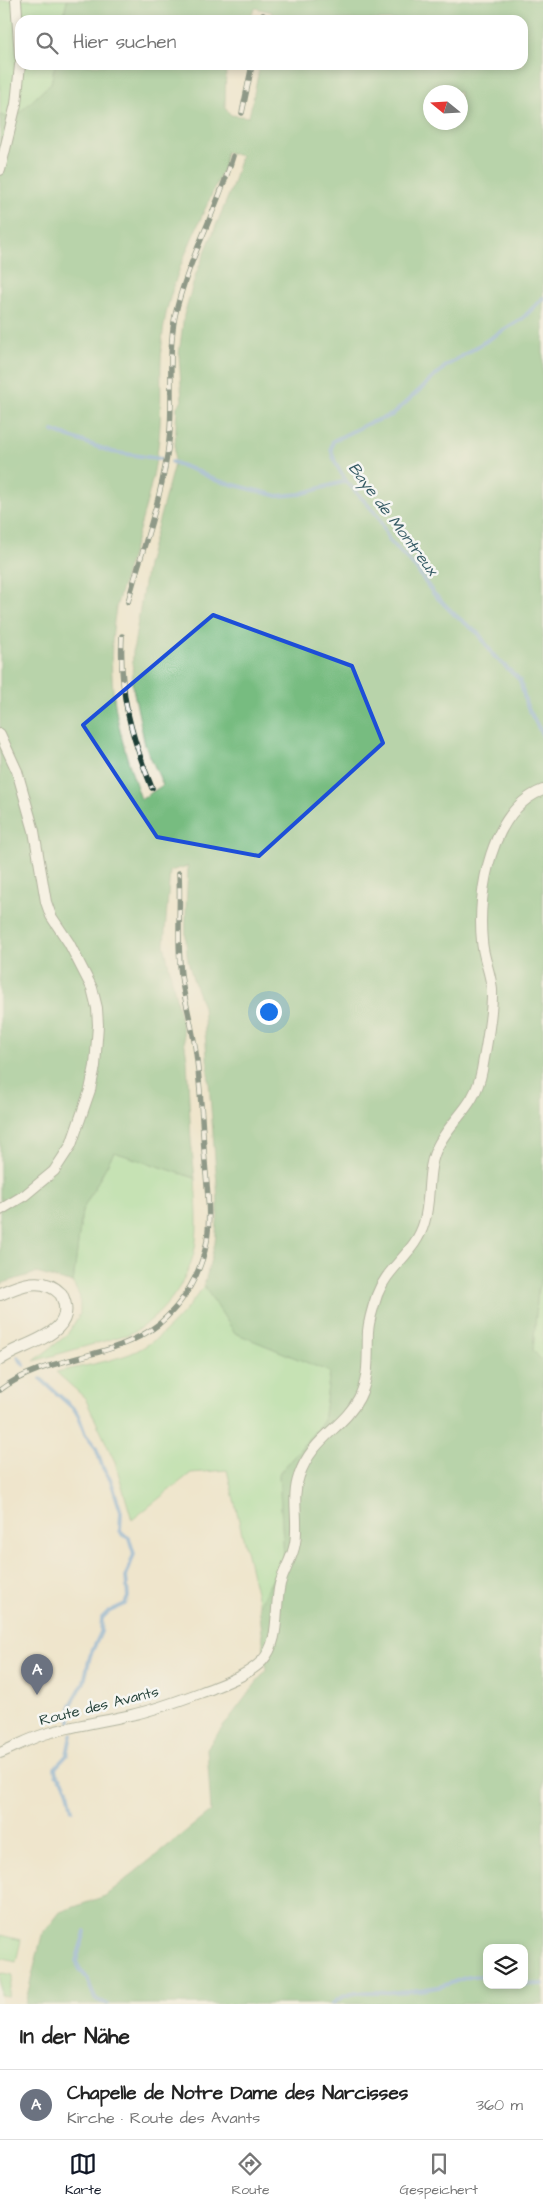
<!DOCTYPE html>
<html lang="de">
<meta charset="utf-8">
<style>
body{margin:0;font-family:"Architects Daughter",sans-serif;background:#f2f2f2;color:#222}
.controls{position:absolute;right:15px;bottom:15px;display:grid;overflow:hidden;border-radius:10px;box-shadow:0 2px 8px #0003}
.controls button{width:45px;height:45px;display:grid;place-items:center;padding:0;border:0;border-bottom:1px solid #e0e0e0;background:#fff;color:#222;font:25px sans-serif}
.compass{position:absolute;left:423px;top:85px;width:45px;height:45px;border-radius:50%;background:#fff;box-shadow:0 2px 8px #0003;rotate:288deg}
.you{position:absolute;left:268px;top:1011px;width:18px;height:18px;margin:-12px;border:4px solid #fff;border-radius:50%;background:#1a73e8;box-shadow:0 0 0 8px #1a73e833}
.badge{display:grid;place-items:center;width:32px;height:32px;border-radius:50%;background:#111827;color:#fff;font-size:16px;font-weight:700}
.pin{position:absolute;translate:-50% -41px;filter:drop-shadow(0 1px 2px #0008)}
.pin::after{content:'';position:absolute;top:26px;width:18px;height:15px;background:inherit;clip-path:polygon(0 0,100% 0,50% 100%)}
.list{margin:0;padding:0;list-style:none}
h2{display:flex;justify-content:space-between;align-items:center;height:65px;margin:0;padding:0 20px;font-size:21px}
h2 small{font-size:16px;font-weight:400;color:#767676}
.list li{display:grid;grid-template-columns:32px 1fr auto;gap:15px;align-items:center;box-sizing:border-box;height:70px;padding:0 20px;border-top:1px solid #e0e0e0}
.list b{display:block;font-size:19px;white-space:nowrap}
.list p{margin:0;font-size:16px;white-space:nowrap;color:#767676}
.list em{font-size:16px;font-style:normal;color:#767676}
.icon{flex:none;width:28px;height:28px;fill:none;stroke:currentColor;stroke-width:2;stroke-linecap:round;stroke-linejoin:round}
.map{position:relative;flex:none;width:543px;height:2004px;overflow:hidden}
.search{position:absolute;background:#fff;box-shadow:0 2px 8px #0003;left:15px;right:15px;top:15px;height:55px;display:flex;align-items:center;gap:12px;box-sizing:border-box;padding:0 18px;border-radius:15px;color:#767676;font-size:19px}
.sheet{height:135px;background:#fff}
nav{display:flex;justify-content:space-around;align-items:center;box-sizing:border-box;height:70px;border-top:1px solid #e0e0e0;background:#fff;font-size:14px;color:#767676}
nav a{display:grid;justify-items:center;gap:2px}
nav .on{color:#111827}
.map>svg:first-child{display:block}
.green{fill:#94dd98;stroke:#5a8d66}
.forest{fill:#77bc80;stroke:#4b7c5a;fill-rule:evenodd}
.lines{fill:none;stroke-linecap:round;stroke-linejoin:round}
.stream{stroke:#6aa0d7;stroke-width:4}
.minor-casing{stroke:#687869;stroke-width:12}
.tertiary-casing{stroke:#687869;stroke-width:14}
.minor{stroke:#fff;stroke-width:10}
.tertiary{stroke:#fff;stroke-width:12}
.rail-casing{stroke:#1f3d34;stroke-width:5.5}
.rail{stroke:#f6f6f2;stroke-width:4;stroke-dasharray:11;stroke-linecap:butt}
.marked{fill:none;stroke:#1d4ed8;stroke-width:4;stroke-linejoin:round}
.labels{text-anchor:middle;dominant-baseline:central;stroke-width:5;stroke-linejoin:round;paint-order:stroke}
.street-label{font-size:15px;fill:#1f3d34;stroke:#f6f6f2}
.water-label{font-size:16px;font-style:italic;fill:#365b65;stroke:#f6f6f2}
</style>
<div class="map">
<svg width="543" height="2004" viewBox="0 0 543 2004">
<rect width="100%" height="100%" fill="#f6f6f2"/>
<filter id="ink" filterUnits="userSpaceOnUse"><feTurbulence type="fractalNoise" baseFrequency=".02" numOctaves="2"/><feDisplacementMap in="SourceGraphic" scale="10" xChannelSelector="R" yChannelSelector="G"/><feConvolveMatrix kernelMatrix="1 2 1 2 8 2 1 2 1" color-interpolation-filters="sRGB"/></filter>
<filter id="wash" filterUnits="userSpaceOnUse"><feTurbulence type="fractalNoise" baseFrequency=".0096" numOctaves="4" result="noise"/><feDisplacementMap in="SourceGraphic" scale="20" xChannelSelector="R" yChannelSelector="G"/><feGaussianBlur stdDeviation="1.12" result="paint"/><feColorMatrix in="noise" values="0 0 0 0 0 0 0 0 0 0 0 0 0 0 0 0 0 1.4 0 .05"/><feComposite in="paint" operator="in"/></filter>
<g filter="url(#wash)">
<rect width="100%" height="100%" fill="#efe5cc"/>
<!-- green -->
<path class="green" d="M0 0H67L63 20H20V65H55L51 83 13 119 0 115Z
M114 1152 195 1178C196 1201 199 1225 195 1248 188 1283 161 1319 129 1334L34 1361 67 1335 80 1314V1297L73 1283 82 1211Z
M543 1276V1362L533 1351 538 1289Z
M204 1286 235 1333 330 1372 323 1422 279 1474 284 1558 259 1605 227 1470 191 1473 132 1520 115 1462 85 1398 56 1372C79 1367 102 1363 124 1356 158 1345 184 1314 204 1286Z
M0 1935 21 1940 16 1962 0 1958Z
M0 1972 13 1975 8 1996 0 1995Z"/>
<!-- forest -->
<path class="forest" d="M67 0H543V1276L538 1289 533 1350 543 1362V2004H25L42 1935 60 1912 105 1896 211 1811 207 1748 266 1670 259 1605 284 1558 279 1474 323 1422 330 1372 235 1333 204 1286 215 1243 218 1212 217 1184 203 1007C197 990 190 973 187 955 184 926 187 895 188 866L170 871 164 944 182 1025 187 1059 191 1140 195 1178 114 1152 82 1211 73 1283 36 1273 0 1284V115L13 119 51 83 55 65H226L225 108 231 115 249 117 260 65H523V20H270L272 12 255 8 249 20H63ZM430 92H460V122H430ZM226 152 241 156 232 187 196 274 184 315 179 354 182 401 177 406 174 464 147 565 133 652 132 683 145 745 163 785 141 799C117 733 104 678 116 608 130 558 149 505 157 454 165 408 156 360 166 314 177 264 203 216 223 169ZM487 1948H524V1985H487Z"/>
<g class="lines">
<!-- stream -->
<path class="stream" d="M543 298 523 318 446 366 392 415 367 424 333 441 331 449 335 462 346 481 378 516 389 540 415 567 433 593 455 615 479 634 494 656 520 680 526 704 543 736
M53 431 112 452 161 459
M172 462 199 472 215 480 278 496 300 494 346 481
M18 1357 24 1365
M41 1379 75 1410 79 1417 85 1434 96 1448 103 1468 111 1481 121 1512 120 1530 122 1534 129 1538 134 1554 126 1576 128 1597 125 1604 108 1612 102 1618 101 1632 90 1656 84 1682 71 1705 70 1722
M71 1735 67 1755 55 1768 56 1774C68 1783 69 1795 72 1810
M85 1932 76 1961 79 1968 87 1978 95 1999 107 2004
M511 1985 543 1984
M332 2004C349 1988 373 1993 395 1992 410 1991 427 1990 442 1986 457 1982 471 1972 487 1978"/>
</g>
</g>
<g filter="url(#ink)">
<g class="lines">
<!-- minor casing -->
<g class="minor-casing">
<path id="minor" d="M16 0 20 57
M0 170 16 104 20 65
M0 734 17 771 34 831 46 902 51 916 69 943 92 988 97 1008 98 1025 95 1066 90 1090 71 1145 54 1171 25 1195 0 1210
M0 1753C17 1746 34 1736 52 1732 78 1725 105 1721 131 1715 159 1709 186 1698 213 1688 230 1681 249 1674 262 1661 281 1641 274 1609 280 1584 284 1570 293 1557 295 1543 299 1520 291 1498 299 1476 312 1437 344 1428 359 1398 370 1377 367 1355 368 1331 369 1319 373 1307 377 1295 387 1267 416 1252 424 1223 432 1198 425 1168 439 1144 455 1115 475 1107 482 1070 486 1046 493 1014 492 990 491 973 483 958 482 941 477 892 491 810 543 790"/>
</g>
<!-- tertiary casing -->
<g class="tertiary-casing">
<path id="tertiary" d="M0 1294C20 1285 43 1275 61 1294 82 1335 23 1342 0 1359"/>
</g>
<!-- minor -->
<use href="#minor" class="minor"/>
<!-- tertiary -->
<use href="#tertiary" class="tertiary"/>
<!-- rail casing -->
<g class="rail-casing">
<path id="rail" d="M262 20 263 15
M242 113 252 65
M128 602C142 549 163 496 169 441 174 400 167 357 175 316 187 261 217 211 233 156
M122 636C119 693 131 736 152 788
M0 1390C47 1354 112 1361 159 1324 184 1303 201 1273 207 1241 211 1215 207 1188 205 1162 202 1125 201 1089 196 1053 193 1029 186 1006 182 982 176 946 181 909 179 873"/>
</g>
<!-- rail -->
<use href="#rail" class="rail"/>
</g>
</g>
<!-- marked area -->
<path d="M0 0H543V2004H0ZM213 615 352 666 383 743 259 856 157 837 83 725Z" fill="#efe5cc" fill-opacity=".55" fill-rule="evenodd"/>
<path class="marked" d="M213 615 352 666 383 743 259 856 157 837 83 725Z"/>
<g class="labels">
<!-- street labels -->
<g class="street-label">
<text transform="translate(99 1706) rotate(-14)">Route des Avants</text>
</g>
<!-- water labels -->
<g class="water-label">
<text transform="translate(393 519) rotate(53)">Baye de Montreux</text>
</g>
</g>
</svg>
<div class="controls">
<button><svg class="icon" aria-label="layers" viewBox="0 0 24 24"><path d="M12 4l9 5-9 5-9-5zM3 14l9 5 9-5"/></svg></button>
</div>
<svg class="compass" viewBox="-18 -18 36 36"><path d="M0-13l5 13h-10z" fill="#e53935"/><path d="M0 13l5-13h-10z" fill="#767676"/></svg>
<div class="you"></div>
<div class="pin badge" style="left:37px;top:1695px;background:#6b7280">A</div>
<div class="search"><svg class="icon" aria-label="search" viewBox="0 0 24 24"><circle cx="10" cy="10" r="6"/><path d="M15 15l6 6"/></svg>Hier suchen</div>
</div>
<section class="sheet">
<h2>In der Nähe<small></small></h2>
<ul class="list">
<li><span class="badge" style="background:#6b7280">A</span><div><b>Chapelle de Notre Dame des Narcisses</b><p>Kirche · Route des Avants</p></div><em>360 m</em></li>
</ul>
</section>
<nav>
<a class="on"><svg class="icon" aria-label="map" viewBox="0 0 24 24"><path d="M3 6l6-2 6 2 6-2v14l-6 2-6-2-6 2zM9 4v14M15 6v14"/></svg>Karte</a>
<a><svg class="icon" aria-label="directions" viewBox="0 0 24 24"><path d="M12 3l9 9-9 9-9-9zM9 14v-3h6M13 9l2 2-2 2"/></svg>Route</a>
<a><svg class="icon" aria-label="saved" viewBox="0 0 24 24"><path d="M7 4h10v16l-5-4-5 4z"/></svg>Gespeichert</a>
</nav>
